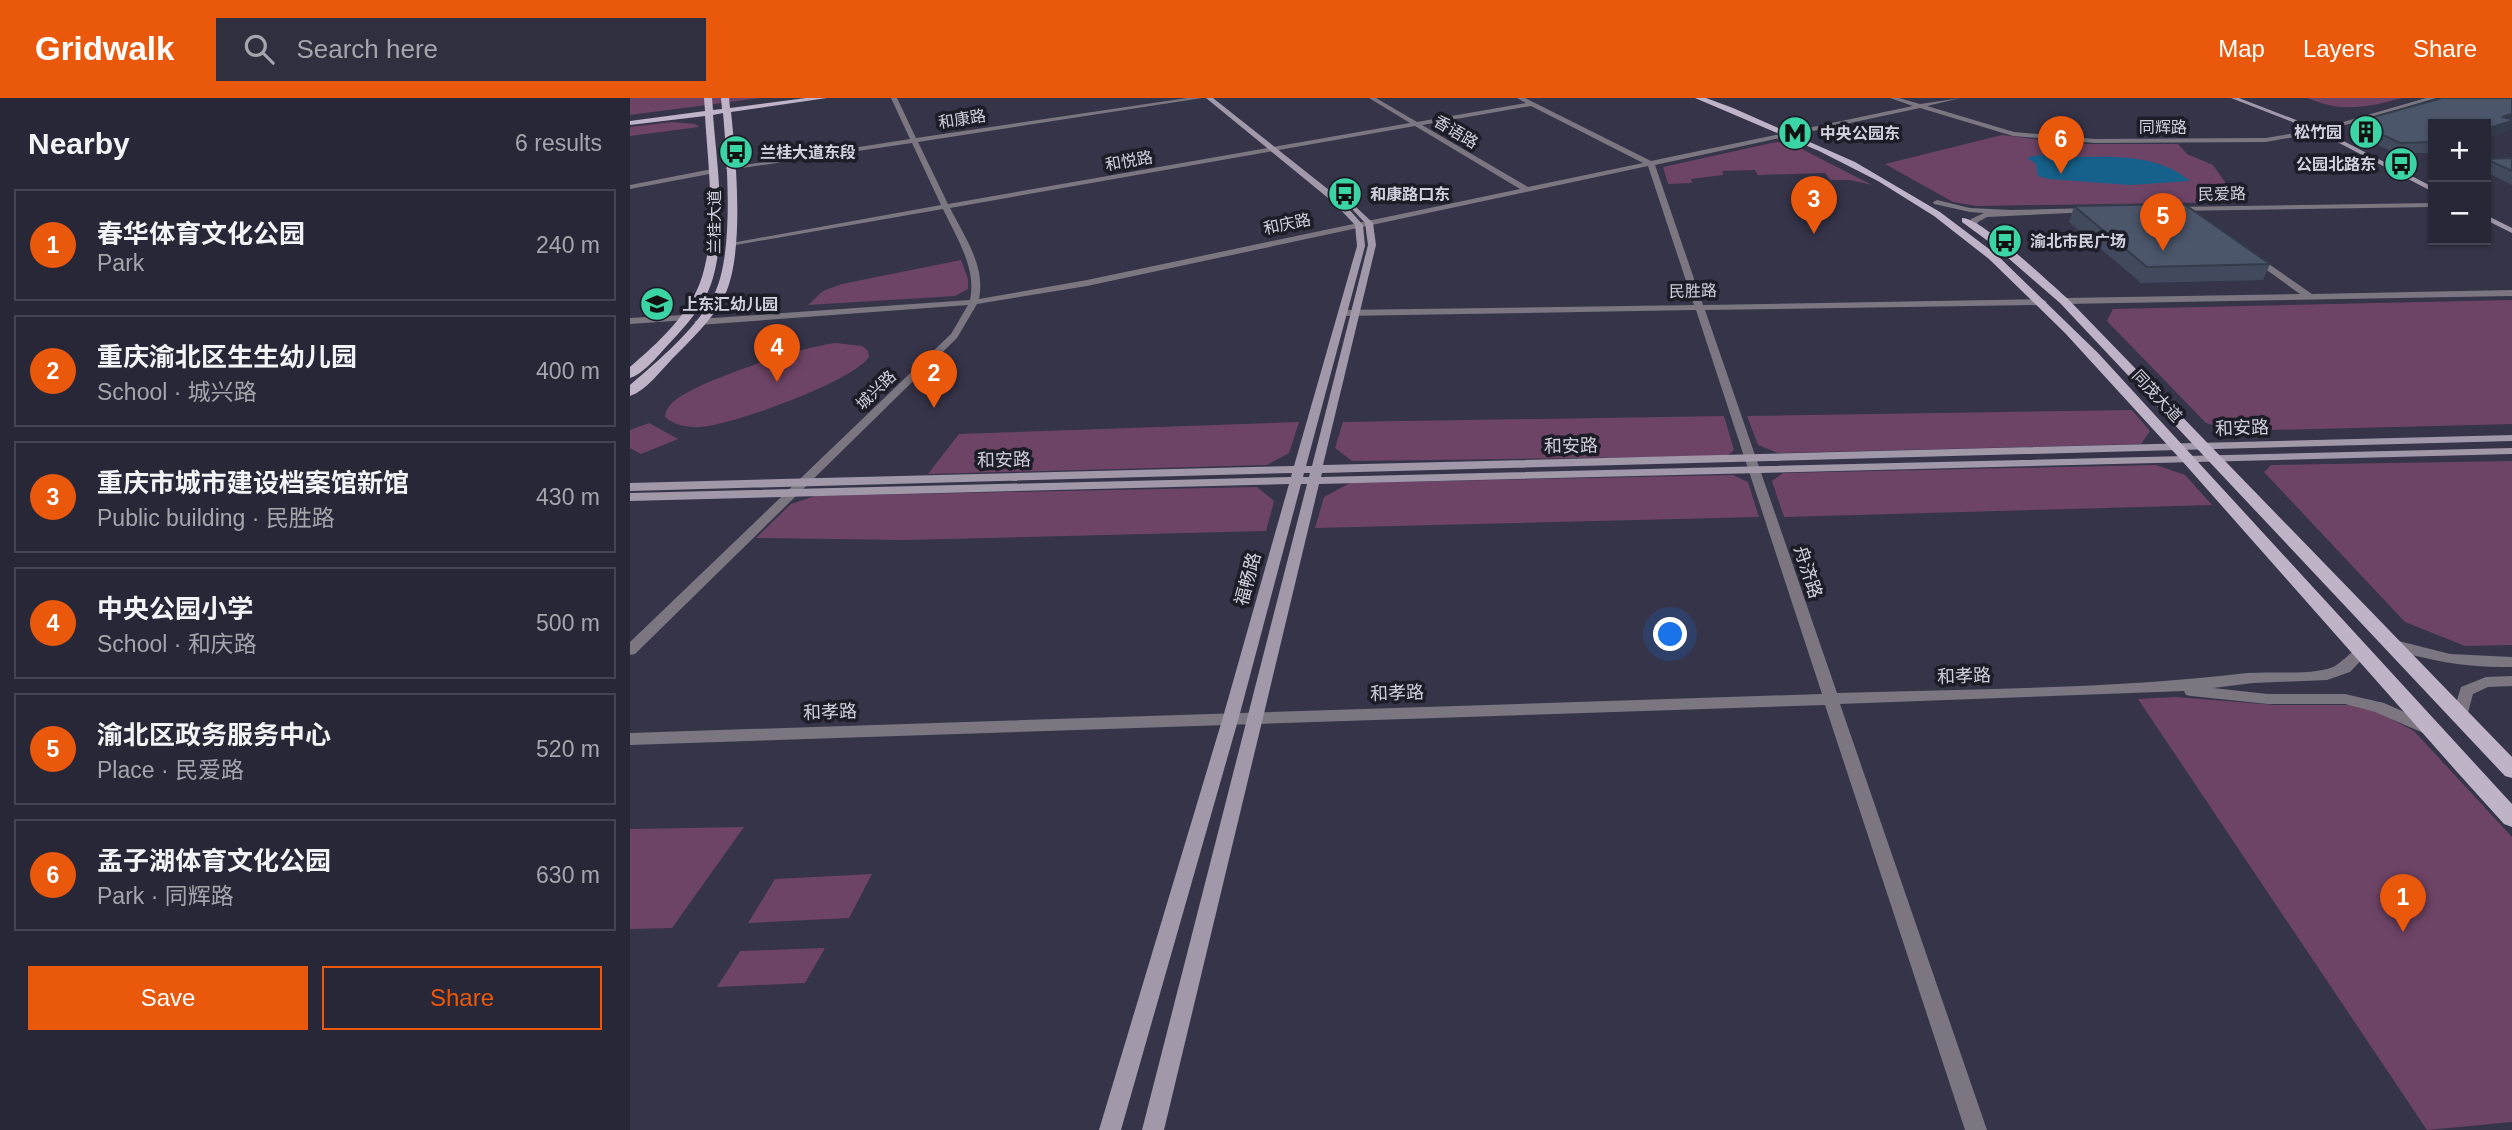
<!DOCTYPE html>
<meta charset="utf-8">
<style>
body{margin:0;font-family:Helvetica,"Noto Sans SC",sans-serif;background:#302f3f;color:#f1f3f6}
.controls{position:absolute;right:21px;top:21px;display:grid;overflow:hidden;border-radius:0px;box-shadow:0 2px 5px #0004}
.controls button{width:63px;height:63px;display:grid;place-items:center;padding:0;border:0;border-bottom:2px solid #444452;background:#282737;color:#f1f3f6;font:35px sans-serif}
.you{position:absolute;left:1041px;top:537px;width:24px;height:24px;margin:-18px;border:5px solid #fff;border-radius:50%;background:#1a73e8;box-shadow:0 0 0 10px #1a73e833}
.badge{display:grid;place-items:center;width:46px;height:46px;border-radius:50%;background:#ea580c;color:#fff;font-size:23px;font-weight:700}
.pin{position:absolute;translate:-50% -58px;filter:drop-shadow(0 2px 4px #0008)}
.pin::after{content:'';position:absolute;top:37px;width:24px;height:21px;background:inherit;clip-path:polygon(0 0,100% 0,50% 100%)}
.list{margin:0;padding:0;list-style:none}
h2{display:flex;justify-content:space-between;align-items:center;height:91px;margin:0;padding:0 28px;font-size:30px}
h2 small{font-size:23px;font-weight:400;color:#a5a5ad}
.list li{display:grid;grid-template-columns:46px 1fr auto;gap:21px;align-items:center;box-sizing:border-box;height:112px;margin:0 14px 14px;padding:0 14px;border:2px solid #444452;border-radius:0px}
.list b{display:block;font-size:26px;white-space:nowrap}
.list p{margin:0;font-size:23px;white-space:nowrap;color:#a5a5ad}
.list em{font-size:23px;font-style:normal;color:#a5a5ad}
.actions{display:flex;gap:14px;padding:21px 28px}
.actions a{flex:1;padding:16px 0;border:2px solid #ea580c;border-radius:0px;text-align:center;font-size:24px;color:#ea580c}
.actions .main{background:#ea580c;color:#fff}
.icon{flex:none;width:38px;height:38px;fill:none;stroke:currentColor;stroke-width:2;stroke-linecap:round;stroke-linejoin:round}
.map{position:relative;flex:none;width:1882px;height:1032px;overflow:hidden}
header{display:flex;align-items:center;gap:42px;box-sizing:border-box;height:98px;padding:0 35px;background:#ea580c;color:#fff}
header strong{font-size:33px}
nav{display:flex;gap:38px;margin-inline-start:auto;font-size:24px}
.search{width:490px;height:63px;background:#302f3f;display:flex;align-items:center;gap:18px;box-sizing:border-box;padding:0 24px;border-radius:0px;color:#a5a5ad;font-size:26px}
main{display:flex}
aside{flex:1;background:#282737}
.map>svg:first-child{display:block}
.green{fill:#6e4466}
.water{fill:#15618b}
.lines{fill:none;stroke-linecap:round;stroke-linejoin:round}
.tertiary{fill:#7b7680;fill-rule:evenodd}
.secondary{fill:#a198a9;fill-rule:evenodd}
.primary{fill:#bfb3c8;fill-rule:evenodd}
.wall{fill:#404a5c}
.shaded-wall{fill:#343c4b}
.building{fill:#4b566b;stroke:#343c4b;stroke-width:2}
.labels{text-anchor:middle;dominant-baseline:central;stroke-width:7;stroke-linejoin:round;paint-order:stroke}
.far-street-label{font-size:16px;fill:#d1d0de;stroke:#1d1d27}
.far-poi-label{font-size:16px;font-weight:bold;fill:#d1d0de;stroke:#1d1d27;text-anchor:start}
.street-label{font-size:18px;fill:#d1d0de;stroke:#1d1d27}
</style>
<header>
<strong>Gridwalk</strong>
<div class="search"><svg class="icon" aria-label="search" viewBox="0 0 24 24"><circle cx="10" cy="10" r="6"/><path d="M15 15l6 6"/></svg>Search here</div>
<nav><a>Map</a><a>Layers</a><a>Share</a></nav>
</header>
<main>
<aside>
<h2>Nearby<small>6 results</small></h2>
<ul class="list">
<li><span class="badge">1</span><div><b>春华体育文化公园</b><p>Park</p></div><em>240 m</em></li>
<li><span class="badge">2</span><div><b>重庆渝北区生生幼儿园</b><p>School · 城兴路</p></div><em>400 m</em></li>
<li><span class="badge">3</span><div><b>重庆市城市建设档案馆新馆</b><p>Public building · 民胜路</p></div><em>430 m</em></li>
<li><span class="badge">4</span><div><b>中央公园小学</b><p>School · 和庆路</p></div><em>500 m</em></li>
<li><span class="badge">5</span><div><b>渝北区政务服务中心</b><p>Place · 民爱路</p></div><em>520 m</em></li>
<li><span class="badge">6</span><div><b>孟子湖体育文化公园</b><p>Park · 同辉路</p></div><em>630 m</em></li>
</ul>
<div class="actions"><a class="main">Save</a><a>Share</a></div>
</aside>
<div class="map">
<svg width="1882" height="1032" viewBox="0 0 1882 1032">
<rect width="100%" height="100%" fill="#353449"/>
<!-- green -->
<path class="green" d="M0 0H130L0 17Z
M1678 0H1772C1740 9 1710 15 1678 0Z
M42 24 65 26 69 29 0 38V29Z
M1372 37 1445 46H1548L1557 56 1583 67 1609 104 1346 108 1323 104 1255 66Z
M1146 44 1164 47 1242 87 1220 82H1200L1195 75 1128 77 1125 72 1092 73 1093 77 1061 81 1062 85 1038 86 1033 69Z
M331 162 338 181V191L325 198 178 207 193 193 212 186Z
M1882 202V326L1601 333 1576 325 1477 223 1483 211Z
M206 245 232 248 238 253 239 259C222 284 102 327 70 329 57 329 45 328 35 319 36 313 37 310 42 305 63 284 174 248 206 245Z
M1502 312 1520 333 1511 346 1148 355 1128 347 1117 318Z
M1094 318 1104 352 1097 358 722 363 705 350 713 324Z
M669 324 659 355 637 367 298 376 329 336Z
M19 325 48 341 11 356 0 350V332Z
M1882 363V547L1835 548 1775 524 1634 374 1641 367Z
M1526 367 1555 377 1582 407 1154 419 1142 383 1153 375Z
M1103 377 1118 384 1129 419 685 430 694 399 720 385Z
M627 389 644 403 636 433 274 442 126 440 161 406 185 398Z
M1546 599 1645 607H1719L1750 615 1784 633 1882 739V1024L1797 1032 1508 601Z
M114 729 42 830 0 831V731Z
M242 776 219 820 118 825 145 781Z
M195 850 175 885 87 889 110 853Z"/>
<!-- water -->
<path class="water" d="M1408 57C1459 63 1520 48 1560 83L1500 87 1419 81 1408 78 1406 66 1397 60Z"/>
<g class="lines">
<!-- tertiary -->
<path class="tertiary" d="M261 0H267L286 40 557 0H572L288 44 318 106 780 25 739 0H746L787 24 896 5 887 0H895L1021 63 1283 8 1260 0H1269L1290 6 1331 0 1297 8 1384 34 1465 41 1636 40 1689 31 1796 0H1806L1692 34 1636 44 1465 45 1383 38 1290 10 1025 67 1073 207 1412 201 1417 204 1412 207 1075 212 1207 595C1343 591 1481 591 1617 575 1642 573 1673 577 1697 571 1712 568 1718 553 1732 549L1739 554 1720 574 1697 582 1623 585 1583 590 1638 596H1715L1754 605 1804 627 1806 631 1804 635 1798 637 1745 614 1715 606H1638L1561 598 1556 597 1554 593 1210 606 1357 1032H1335L1195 607 0 647V635L1192 596 1066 212 713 218 708 215 713 212 1064 207 1018 68 457 188 347 206 327 240 5 556 0 557V544L321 236 338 207 69 227 64 224 69 221 340 202C347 170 326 139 313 111L100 148 96 146 311 107 282 45 99 72 95 70 280 41ZM901 8 1013 65 898 89 792 27ZM785 28 890 91 457 182 349 201C356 168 334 138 320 110Z
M82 71 85 75 0 91V87Z
M1307 102 1340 110 1381 112 1462 110 1466 112 1462 114 1357 119 1348 124 1346 130H1343L1339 128 1341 121 1354 115 1340 114 1304 106 1303 104Z
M1803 105V109L1542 113 1538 111 1542 109Z
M1623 155 1682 196 1882 192V198L1434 206 1429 203 1434 200 1670 196 1620 160 1619 158Z
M54 217 59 220 57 222 0 226V220Z
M1761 541 1820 556 1882 559V569C1838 570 1798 563 1756 549L1754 546 1756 543Z
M1882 578V588L1858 589 1843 596 1836 622H1824L1822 618 1831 589 1856 579Z"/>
<!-- secondary -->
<path class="secondary" d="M576 0H583L709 100 733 127 735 148 676 368H682L738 147 735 125 722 111 726 109 743 125 746 147 693 367 1882 337V343L692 375 691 379 1882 350V356L689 386 534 1032H512L677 386H671L609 619 491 1032H469L593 619 659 386 0 403V395L661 379 662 375 0 393V385L664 368 727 148 725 127 703 104ZM674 375H680L679 379H673Z
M1601 0H1609L1692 32 1803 89V94L1688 34Z
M1856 117 1882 130V135L1856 122Z"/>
<!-- primary -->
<path class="primary" d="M74 0H82L83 12 92 11 91 0H99L100 10 176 0H197L101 14C106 60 114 149 97 192 87 217 63 240 44 259 32 271 16 293 0 298V287C28 263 72 226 86 192 104 150 97 61 93 15L83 17C87 69 100 150 76 198 66 217 51 233 36 249 27 259 13 276 0 280V269C23 249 49 226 64 198 90 150 78 70 75 18L0 27V23L75 13Z
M1065 0H1076L1103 10 1225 64 1310 114 1367 157 1468 255 1882 706V729L1874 726 1828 675 1553 364 1435 235 1359 161 1304 118 1248 83 1189 53Z
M1332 120C1350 119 1420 185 1438 201L1882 659V680L1875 678 1430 205 1362 146 1332 124Z"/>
</g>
<!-- wall -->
<path class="wall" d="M1882 0V30L1881 32 1856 40V26H1803V55H1765L1721 34 1725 24Z
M1882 60V87L1856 74V61Z
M1444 108 1640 166 1633 182 1511 185 1439 124Z"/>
<!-- shaded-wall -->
<path class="shaded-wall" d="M1882 16V30L1881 32 1856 40V31L1872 19Z"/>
<!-- building -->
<path class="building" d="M1812 0H1882V16L1872 19 1882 21V23L1856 31V26H1803V44L1770 45 1725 24Z
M1882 60V73L1856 61Z
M1554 106 1640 166 1517 169 1444 108Z"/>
<!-- icons -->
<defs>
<g id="building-disc" transform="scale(1.75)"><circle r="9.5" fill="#3bd4a4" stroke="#1d1d27"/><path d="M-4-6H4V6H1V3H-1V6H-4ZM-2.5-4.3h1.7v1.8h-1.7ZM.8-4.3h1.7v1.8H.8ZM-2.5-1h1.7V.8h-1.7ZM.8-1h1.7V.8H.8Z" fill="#111"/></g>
<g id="metro-disc" transform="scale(1.75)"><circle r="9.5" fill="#3bd4a4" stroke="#1d1d27"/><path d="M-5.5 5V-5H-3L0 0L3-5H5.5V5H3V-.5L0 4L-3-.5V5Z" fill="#111"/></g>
<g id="bus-disc" transform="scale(1.75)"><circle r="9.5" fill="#3bd4a4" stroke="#1d1d27"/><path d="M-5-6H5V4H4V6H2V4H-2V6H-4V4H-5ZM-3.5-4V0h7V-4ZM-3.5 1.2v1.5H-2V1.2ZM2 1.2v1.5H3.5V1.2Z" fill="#111"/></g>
<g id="school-disc" transform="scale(1.75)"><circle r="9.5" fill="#3bd4a4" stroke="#1d1d27"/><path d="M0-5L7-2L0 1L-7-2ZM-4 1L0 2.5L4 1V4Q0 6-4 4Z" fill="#111"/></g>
</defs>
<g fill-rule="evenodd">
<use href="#building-disc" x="1736" y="34"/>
<use href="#metro-disc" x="1165" y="35"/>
<use href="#bus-disc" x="106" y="54"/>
<use href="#bus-disc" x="1771" y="66"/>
<use href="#bus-disc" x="715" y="96"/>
<use href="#bus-disc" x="1375" y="143"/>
<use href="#school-disc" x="27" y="206"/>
</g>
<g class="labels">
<!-- far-street labels -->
<g class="far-street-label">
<text transform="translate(332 21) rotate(-9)">和康路</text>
<text x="1533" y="29">同辉路</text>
<text transform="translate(826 34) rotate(31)">香语路</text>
<text transform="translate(499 63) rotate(-10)">和悦路</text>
<text transform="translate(1592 96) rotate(-1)">民爱路</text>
<text transform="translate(84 124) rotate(-90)">兰桂大道</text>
<text transform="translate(657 126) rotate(-12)">和庆路</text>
<text transform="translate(1063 193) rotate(-1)">民胜路</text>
<text transform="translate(246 292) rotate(-44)">城兴路</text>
<text transform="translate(1527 298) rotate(47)">同茂大道</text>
</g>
<!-- far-poi labels -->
<g class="far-poi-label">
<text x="1712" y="34" text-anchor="end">松竹园</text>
<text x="1190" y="35">中央公园东</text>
<text x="130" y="54">兰桂大道东段</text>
<text x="1746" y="66" text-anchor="end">公园北路东</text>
<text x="740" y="96">和康路口东</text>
<text x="1400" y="143">渝北市民广场</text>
<text x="52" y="206">上东汇幼儿园</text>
</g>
<!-- street labels -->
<g class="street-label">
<text transform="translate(1612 330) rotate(-2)">和安路</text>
<text transform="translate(941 348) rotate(-1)">和安路</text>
<text transform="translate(374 362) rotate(-1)">和安路</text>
<text transform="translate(1178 474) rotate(72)">舟济路</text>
<text transform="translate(618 481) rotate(-75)">福畅路</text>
<text transform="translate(1334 578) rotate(-2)">和孝路</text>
<text transform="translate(767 595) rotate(-2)">和孝路</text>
<text transform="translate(200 614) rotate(-2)">和孝路</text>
</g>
</g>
</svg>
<div class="controls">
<button>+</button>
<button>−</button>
</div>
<div class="you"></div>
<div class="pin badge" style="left:1773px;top:834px">1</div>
<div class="pin badge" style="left:304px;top:310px">2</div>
<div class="pin badge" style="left:1184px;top:136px">3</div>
<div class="pin badge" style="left:147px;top:284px">4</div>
<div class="pin badge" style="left:1533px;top:153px">5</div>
<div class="pin badge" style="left:1431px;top:76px">6</div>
</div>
</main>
